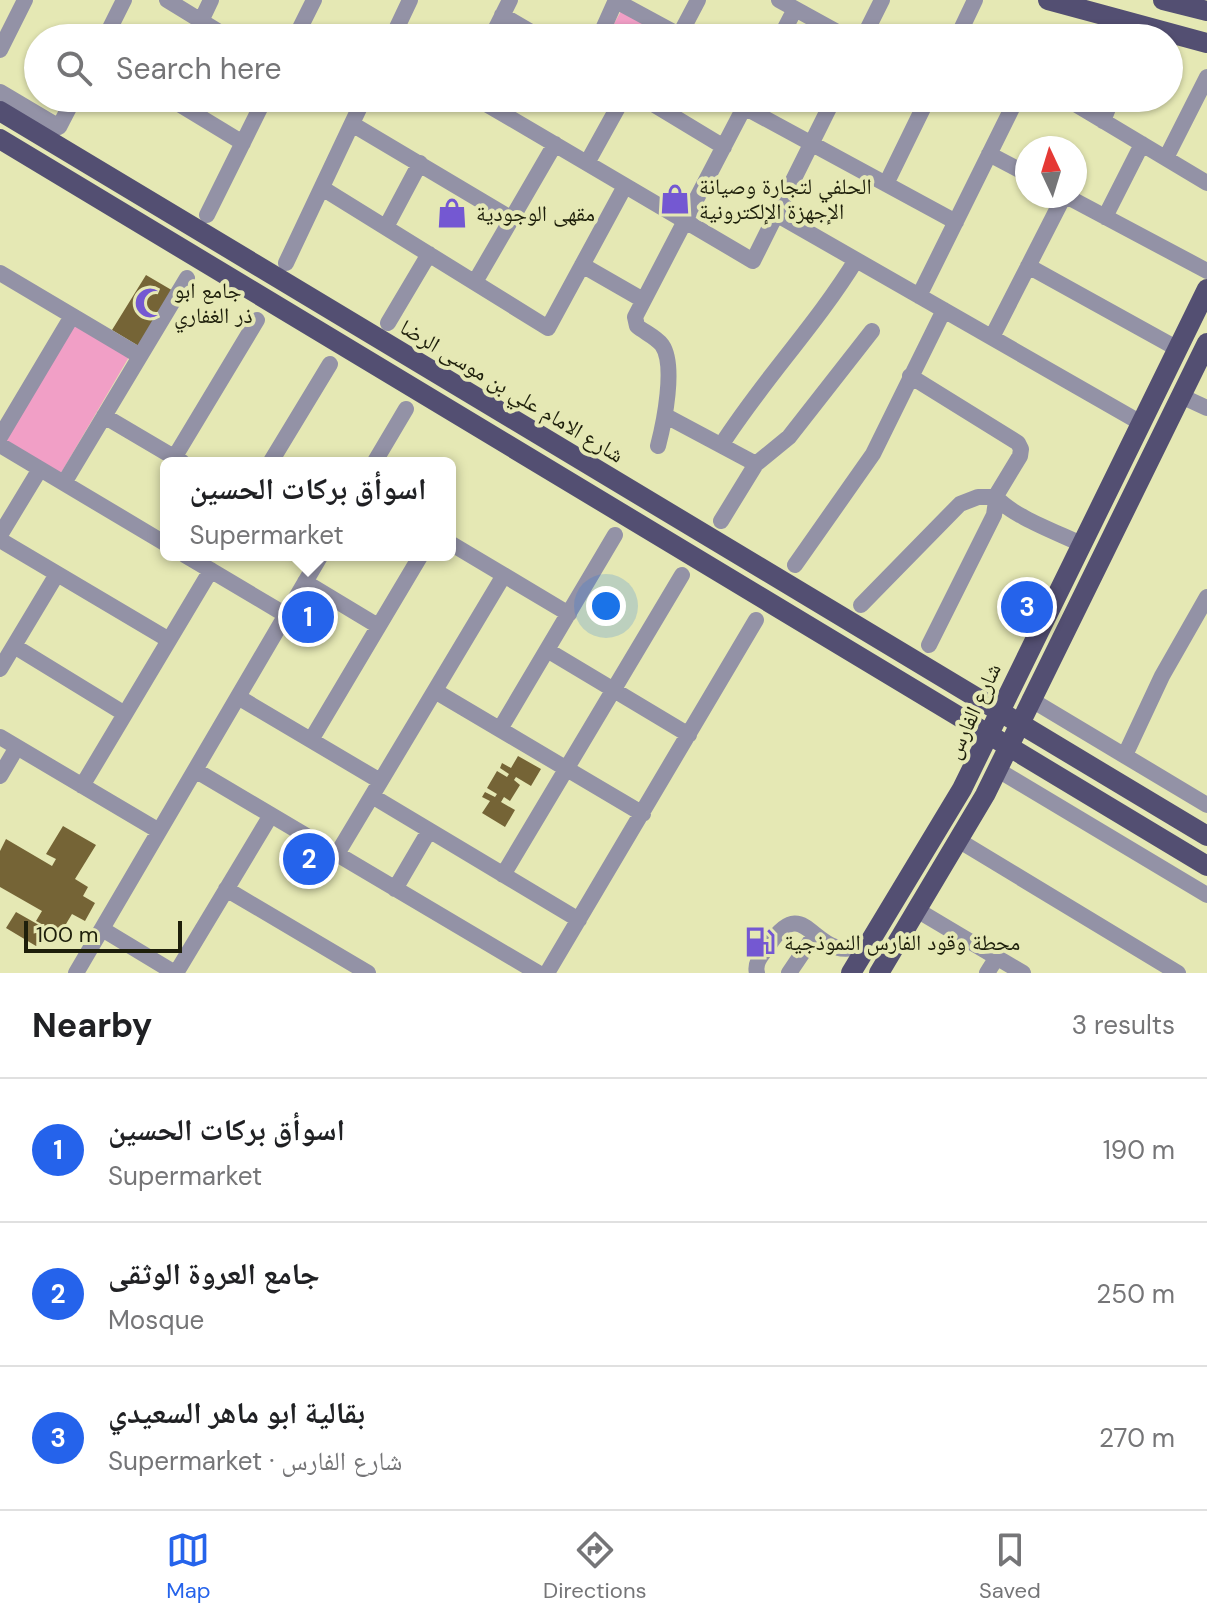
<!DOCTYPE html>
<meta charset="utf-8">
<style>
body{margin:0;font-family:"DM Sans","Noto Naskh Arabic",sans-serif;background:#f2f2f2;color:#202124}
.compass{position:absolute;left:1015px;top:136px;width:72px;height:72px;border-radius:50%;background:#fff;box-shadow:0 2px 6px #0004;rotate:356deg}
.scale{position:absolute;left:24px;bottom:20px;width:158px;box-sizing:border-box;padding-left:8px;border:4px solid #1e1f0b;border-top:0;font-size:22px;line-height:28px;white-space:nowrap;color:#1e1f0b;-webkit-text-stroke:6px #e5e8b4;paint-order:stroke}
.you{position:absolute;left:606px;top:606px;width:28px;height:28px;margin:-20px;border:6px solid #fff;border-radius:50%;background:#1a73e8;box-shadow:0 0 0 12px #1a73e833}
.badge{display:grid;place-items:center;width:52px;height:52px;border-radius:50%;background:#2563eb;color:#fff;font-size:26px;font-weight:700}
.pin{position:absolute;translate:-50% -50%;border:4px solid #fff;box-shadow:0 2px 8px #0006}
.popup{position:absolute;left:160px;top:457px;width:296px;height:104px;box-sizing:border-box;display:grid;place-content:center;border-radius:12px;background:#fff;filter:drop-shadow(0 2px 6px #0005);font-size:26px;white-space:nowrap;color:#757577}
.popup b{font-size:30px;color:#202124}
.popup::after{content:'';position:absolute;left:50%;top:100%;margin-left:-16px;border:16px solid transparent;border-top-color:#fff}
.list{margin:0;padding:0;list-style:none}
h2{display:flex;justify-content:space-between;align-items:center;height:104px;margin:0;padding:0 32px;font-size:34px}
h2 small{font-size:26px;font-weight:400;color:#757577}
.list li{display:grid;grid-template-columns:52px 1fr auto;gap:24px;align-items:center;box-sizing:border-box;height:144px;padding:0 32px;border-top:2px solid #e0e0e0}
.list b{display:block;font-size:30px;white-space:nowrap}
.list p{margin:0;font-size:26px;white-space:nowrap;color:#757577}
.list em{font-size:26px;font-style:normal;color:#757577}
.icon{flex:none;width:44px;height:44px;fill:none;stroke:currentColor;stroke-width:2;stroke-linecap:round;stroke-linejoin:round}
.map{position:relative;flex:none;width:1207px;height:973px;overflow:hidden}
.search{position:absolute;background:#fff;box-shadow:0 2px 6px #0004;left:24px;right:24px;top:24px;height:88px;display:flex;align-items:center;gap:20px;box-sizing:border-box;padding:0 28px;border-radius:44px;color:#757577;font-size:30px}
.sheet{height:536px;background:#fff}
nav{display:flex;justify-content:space-around;align-items:center;box-sizing:border-box;height:112px;border-top:2px solid #e0e0e0;background:#fff;font-size:22px;color:#757577}
nav a{display:grid;justify-items:center;gap:4px}
nav .on{color:#2563eb}
.map>svg:first-child{display:block}
.green{fill:#f19fc6}
.building{fill:#756436}
.lines{fill:none;stroke-linecap:round;stroke-linejoin:round}
.minor{stroke:#9392a6;stroke-width:16}
.major{stroke:#534f72;stroke-width:20}
.labels{text-anchor:middle;dominant-baseline:central;stroke-width:8;stroke-linejoin:round;paint-order:stroke}
.poi-label{font-size:22px;fill:#1e1f0b;stroke:#e5e8b4;text-anchor:start}
.street-label{font-size:22px;fill:#1e1f0b;stroke:#e5e8b4}
</style>
<div class="map">
<svg width="1207" height="973" viewBox="0 0 1207 973">
<rect width="100%" height="100%" fill="#e5e8b4"/>
<!-- green -->
<path class="green" d="M621 11 670 38H606Z
M74 325 129 357 61 473 6 441Z"/>
<!-- building -->
<path class="building" d="M146 275 175 292 142 348 112 330Z
M518 756 541 769 531 786 516 777 514 780 520 785 510 801 504 797 501 802 515 810 505 827 482 813 490 801 482 797 485 792 495 797 497 794 487 788 497 771 507 777 509 774 500 768 502 763 511 768Z
M63 826 96 845 75 879 88 887 83 896 95 903 85 921 72 914 60 934 36 921 42 911 0 887V851L6 839 52 866 56 859 46 854Z
M306 846 321 855 303 887 288 879Z
M16 912 46 929 36 946 6 928Z"/>
<g class="lines">
<!-- minor -->
<path class="minor" d="M167 0 229 38
M779 0 848 38
M616 1 679 35
M502 15 541 38
M201 21 211 0
M105 38 124 0
M295 38 314 0
M392 38 410 0
M491 38 510 0
M599 38 616 0
M678 38 698 0
M780 38 795 9
M863 38 882 0
M957 38 975 0
M0 50 25 0
M0 92 59 127 74 98
M169 98 243 143
M476 98 753 261 834 98
M643 98 724 147
M1065 98 1207 183
M744 107 956 222
M1103 121 1112 98
M352 124 512 219
M989 154 1027 174
M1166 158 1207 77
M587 163 623 98
M886 184 928 98
M322 188 548 328 625 186
M1066 196 1207 271
M776 214 1141 423
M207 215 265 98
M1105 217 1142 144
M386 227 420 163
M286 263 364 98
M582 265 643 300
M1028 266 1178 349
M0 273 140 356
M475 282 555 144
M919 296 1017 98
M388 323 429 254
M992 337 1064 196
M910 376 1018 443 1021 449 1020 456 997 494 994 515 929 645
M1181 396 1207 408
M104 416 182 462
M666 416 756 464
M0 437 72 316
M722 444C763 380 816 325 856 260
M0 445 166 544
M658 446C664 423 676 365 662 345 656 337 644 332 637 326L635 317 749 98
M174 458 257 320
M270 463 330 364
M374 463 406 409
M64 483 187 278
M721 521 756 464 789 437 872 331
M0 535 40 469
M0 540 169 640
M450 543 569 614
M185 555 286 615
M795 565 873 454 944 310
M305 582 378 626
M861 605 960 504 978 497H996C1012 516 1056 532 1081 544
M14 646 125 714
M547 650 689 735
M0 669 57 574
M435 691 643 814
M238 697 380 781
M1030 699 1207 805
M500 729 615 535
M0 737 159 831
M311 740 421 555
M1125 755 1162 676 1207 597
M195 770 538 973
M998 770 1207 895
M0 776 17 747
M82 786 211 570
M372 796 579 920
M958 840 1178 973
M337 854 504 575
M503 875 682 575
M226 889 368 973
M395 889 429 831
M917 910 1023 973
M102 929 175 973
M76 973 321 555
M176 973 271 815
M547 973 756 620
M757 973C754 962 763 954 769 945 809 885 813 973 869 942
M789 973 814 936
M987 973 997 957"/>
<!-- major -->
<path class="major" d="M1048 0 1207 43
M1163 0 1207 11
M0 111 1207 836
M0 139 1207 866
M851 973 962 789 1207 289
M879 973 985 795 1207 343"/>
</g>
<!-- icons -->
<defs>
<g id="shop-bare" transform="scale(2.4)"><path d="M-5-2.5h2.3a2.7 3.5 0 0 1 5.4 0H5L5.5 6h-11ZM-1.5-2.5h3a1.5 2.3 0 0 0-3 0Z" fill="#7458d2" stroke="#e5e8b4" stroke-width="2.5" paint-order="stroke"/></g>
<g id="mosque-bare" transform="scale(2.4)"><path d="M3.5-4.9A6 6 0 1 0 3.5 4.9A5 5 0 1 1 3.5-4.9Z" fill="#7458d2" stroke="#e5e8b4" stroke-width="2.5" paint-order="stroke"/></g>
<g id="fuel-bare" transform="scale(2.4)"><path d="M-5.5-6h7V0h2V4h1.3V-2.5L3-4.5l.8-.8L6-3V5H2.5V1h-1V6h-7ZM-4.2-4.7v3.2H.2V-4.7Z" fill="#7458d2" stroke="#e5e8b4" stroke-width="2.5" paint-order="stroke"/></g>
</defs>
<g fill-rule="evenodd">
<use href="#shop-bare" x="675" y="199"/>
<use href="#shop-bare" x="452" y="213"/>
<use href="#mosque-bare" x="150" y="303"/>
<use href="#fuel-bare" x="760" y="942"/>
</g>
<g class="labels">
<!-- poi labels -->
<g class="poi-label">
<text x="699" y="186">الحلفي لتجارة وصيانة<tspan x="699" dy="25">الإجهزة الإلكترونية</tspan></text>
<text x="476" y="213">مقهى الوجودية</text>
<text x="174" y="290">جامع ابو<tspan x="174" dy="25">ذر الغفاري</tspan></text>
<text x="784" y="942">محطة وقود الفارس النموذجية</text>
</g>
<!-- street labels -->
<g class="street-label">
<text transform="translate(512 391) rotate(31)">شارع الامام علي بن موسى الرضا</text>
<text transform="translate(973 711) rotate(-65)">شارع الفارس</text>
</g>
</g>
</svg>
<svg class="compass" viewBox="-18 -18 36 36"><path d="M0-13l5 13h-10z" fill="#e53935"/><path d="M0 13l5-13h-10z" fill="#757577"/></svg>
<div class="scale">100 m</div>
<div class="you"></div>
<div class="pin badge" style="left:308px;top:617px">1</div>
<div class="popup"><b>اسوأق بركات الحسين</b>Supermarket</div>
<div class="pin badge" style="left:309px;top:859px">2</div>
<div class="pin badge" style="left:1027px;top:607px">3</div>
<div class="search"><svg class="icon" aria-label="search" viewBox="0 0 24 24"><circle cx="10" cy="10" r="6"/><path d="M15 15l6 6"/></svg>Search here</div>
</div>
<section class="sheet">
<h2>Nearby<small>3 results</small></h2>
<ul class="list">
<li><span class="badge">1</span><div><b>اسوأق بركات الحسين</b><p>Supermarket</p></div><em>190 m</em></li>
<li><span class="badge">2</span><div><b>جامع العروة الوثقى</b><p>Mosque</p></div><em>250 m</em></li>
<li><span class="badge">3</span><div><b>بقالية ابو ماهر السعيدي</b><p>Supermarket · شارع الفارس</p></div><em>270 m</em></li>
</ul>
</section>
<nav>
<a class="on"><svg class="icon" aria-label="map" viewBox="0 0 24 24"><path d="M3 6l6-2 6 2 6-2v14l-6 2-6-2-6 2zM9 4v14M15 6v14"/></svg>Map</a>
<a><svg class="icon" aria-label="directions" viewBox="0 0 24 24"><path d="M12 3l9 9-9 9-9-9zM9 14v-3h6M13 9l2 2-2 2"/></svg>Directions</a>
<a><svg class="icon" aria-label="saved" viewBox="0 0 24 24"><path d="M7 4h10v16l-5-4-5 4z"/></svg>Saved</a>
</nav>
